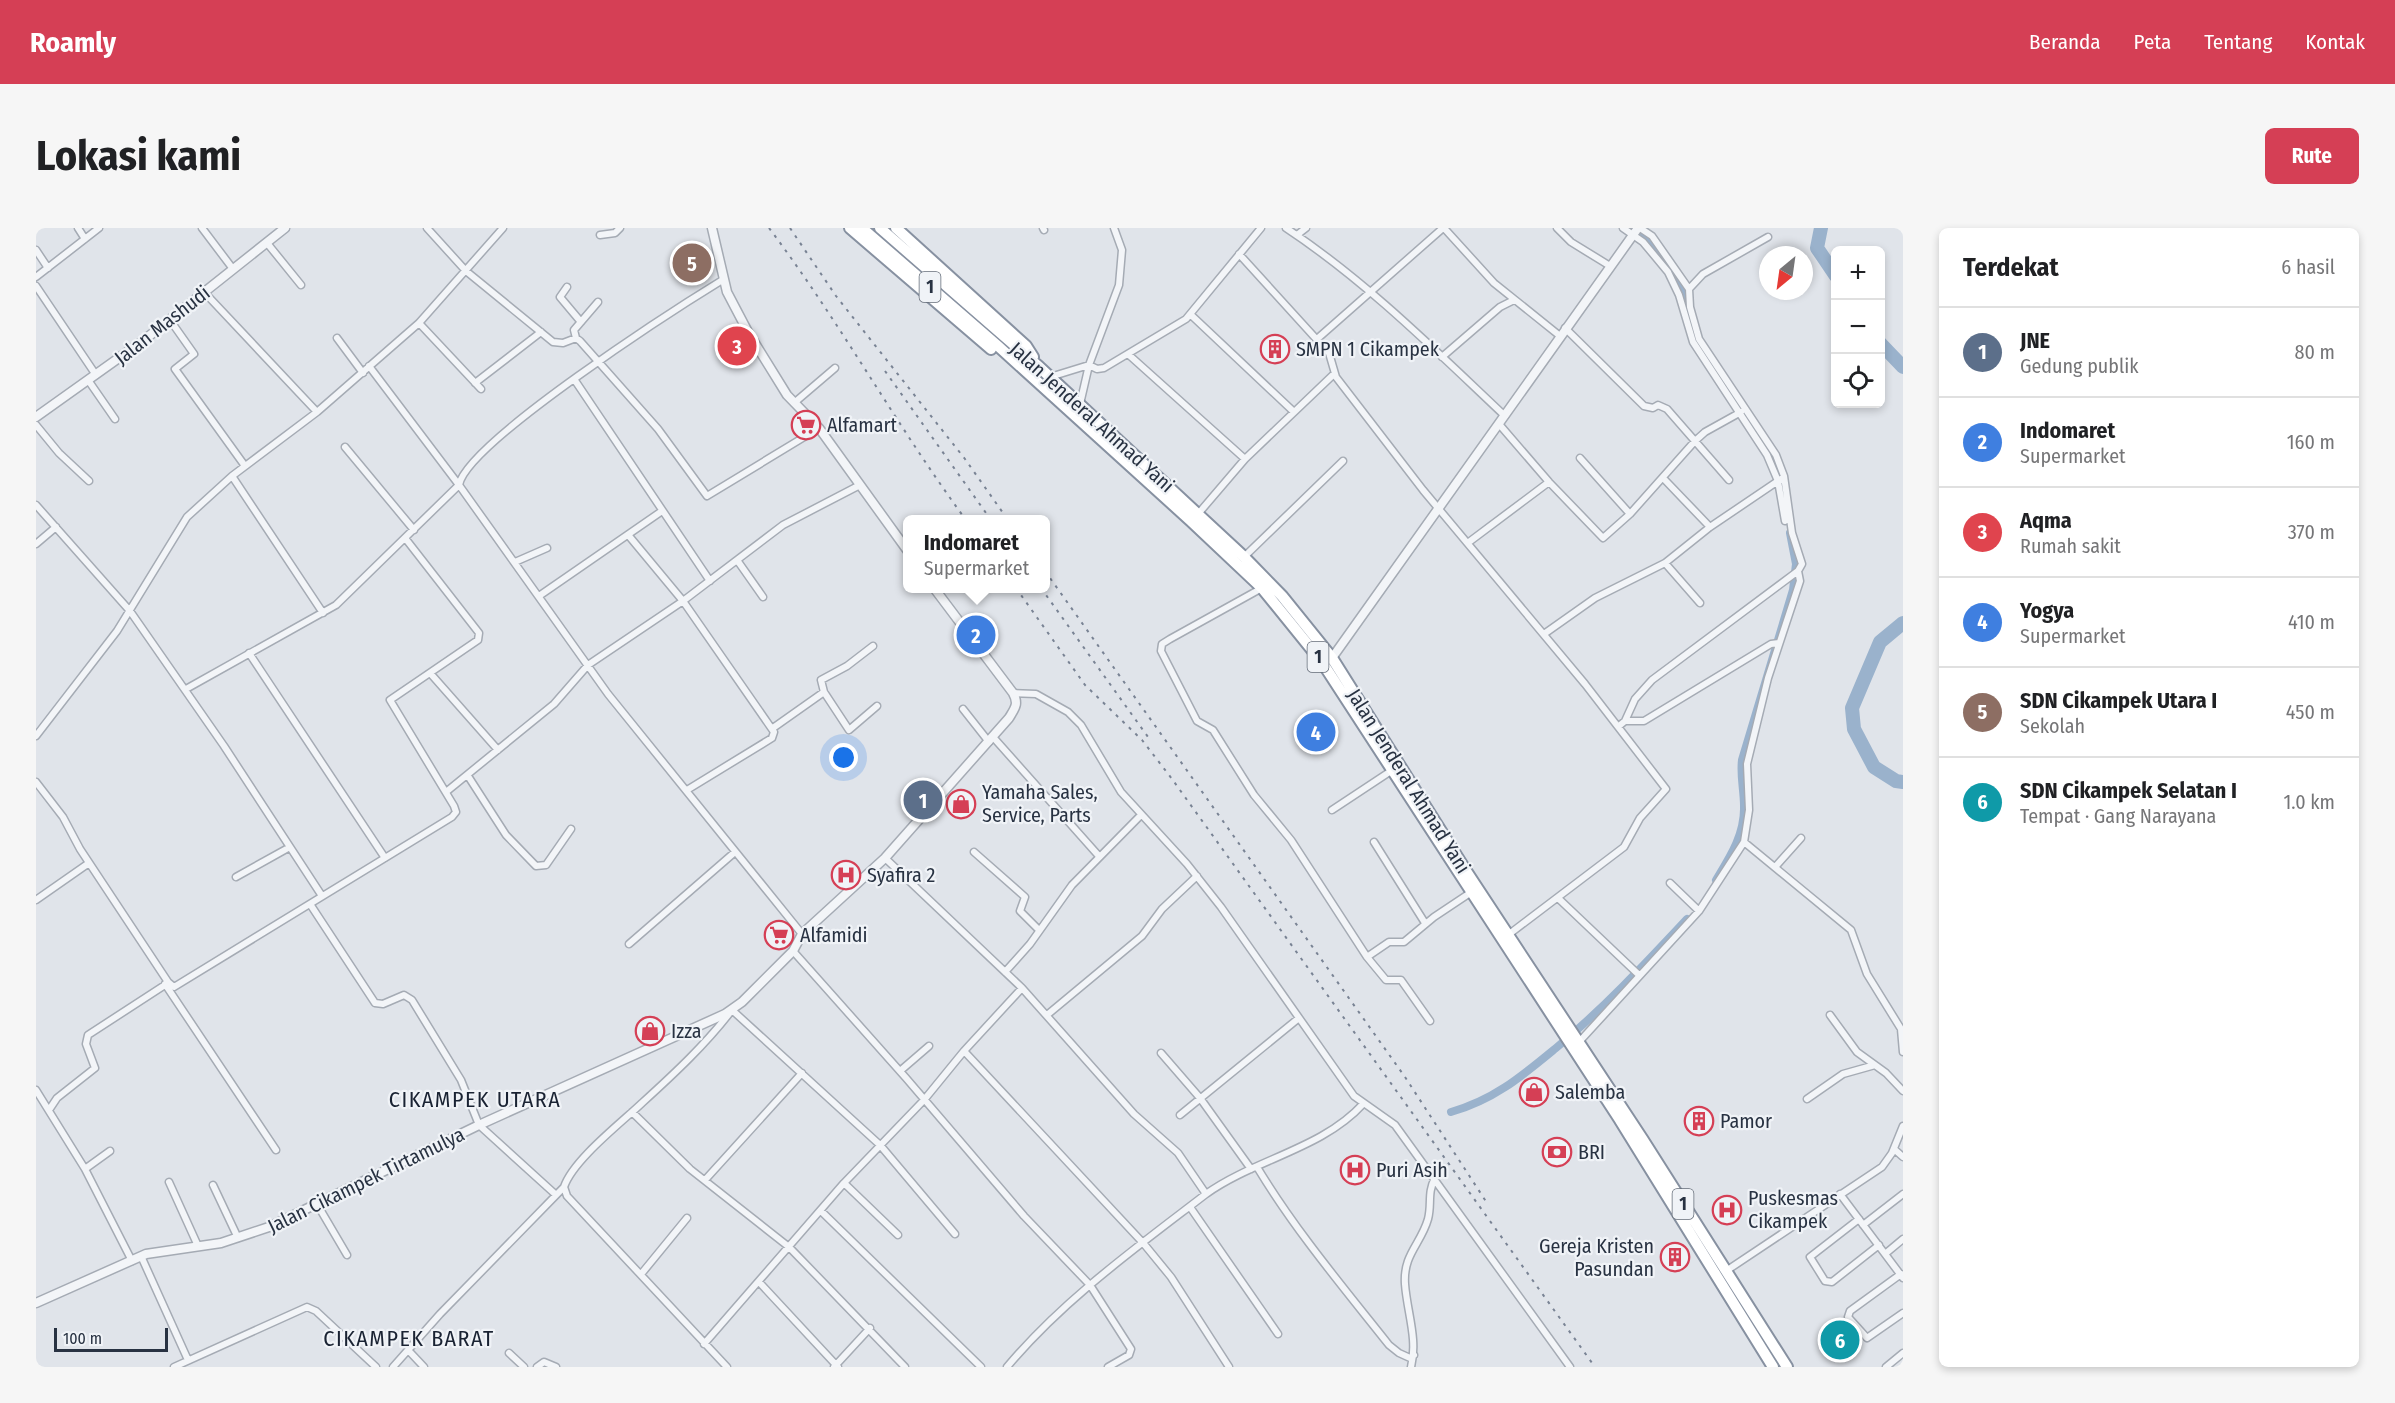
<!DOCTYPE html>
<html lang="id">
<meta charset="utf-8">
<style>
body{margin:0;font-family:"Fira Sans Condensed",sans-serif;background:#f6f6f6;color:#202124}
.controls{position:absolute;right:18px;top:18px;display:grid;overflow:hidden;border-radius:9px;box-shadow:0 3px 9px #0003}
.controls button{width:54px;height:54px;display:grid;place-items:center;padding:0;border:0;border-bottom:2px solid #e0e0e0;background:#fff;color:#202124;font:30px sans-serif}
.compass{position:absolute;left:1723px;top:18px;width:54px;height:54px;border-radius:50%;background:#fff;box-shadow:0 3px 9px #0003;rotate:209deg}
.scale{position:absolute;left:18px;bottom:15px;width:114px;box-sizing:border-box;padding-left:6px;border:3px solid #283242;border-top:0;font-size:16px;line-height:21px;white-space:nowrap;color:#283242;-webkit-text-stroke:4px #f0f3f7;paint-order:stroke}
.you{position:absolute;left:808px;top:530px;width:21px;height:21px;margin:-15px;border:4px solid #fff;border-radius:50%;background:#1a73e8;box-shadow:0 0 0 9px #1a73e833}
.badge{display:grid;place-items:center;width:39px;height:39px;border-radius:50%;background:#d53f55;color:#fff;font-size:20px;font-weight:700}
.pin{position:absolute;translate:-50% -50%;border:3px solid #fff;box-shadow:0 2px 6px #0006}
.popup{position:absolute;left:867px;top:287px;width:147px;height:78px;box-sizing:border-box;display:grid;place-content:center;border-radius:9px;background:#fff;filter:drop-shadow(0 2px 4px #0005);font-size:20px;white-space:nowrap;color:#757577}
.popup b{font-size:22px;color:#202124}
.popup::after{content:'';position:absolute;left:50%;top:100%;margin-left:-12px;border:12px solid transparent;border-top-color:#fff}
.list{margin:0;padding:0;list-style:none}
h2{display:flex;justify-content:space-between;align-items:center;height:78px;margin:0;padding:0 24px;font-size:26px}
h2 small{font-size:20px;font-weight:400;color:#757577}
.list li{display:grid;grid-template-columns:39px 1fr auto;gap:18px;align-items:center;box-sizing:border-box;height:90px;padding:0 24px;border-top:2px solid #e0e0e0}
.list b{display:block;font-size:22px;white-space:nowrap}
.list p{margin:0;font-size:20px;white-space:nowrap;color:#757577}
.list em{font-size:20px;font-style:normal;color:#757577}
.icon{flex:none;width:33px;height:33px;fill:none;stroke:currentColor;stroke-width:2;stroke-linecap:round;stroke-linejoin:round}
.map{position:relative;flex:none;width:1867px;height:1139px;overflow:hidden;border-radius:9px}
header{display:flex;align-items:center;gap:36px;box-sizing:border-box;height:84px;padding:0 30px;background:#d53f55;color:#fff}
header strong{font-size:28px}
nav{display:flex;gap:33px;margin-inline-start:auto;font-size:21px}
.intro{display:flex;align-items:center;justify-content:space-between;box-sizing:border-box;height:144px;padding:0 36px}
h1{margin:0;font-size:42px}
.button{padding:15px 27px;border-radius:9px;background:#d53f55;color:#fff;font-size:21px;font-weight:700}
main{display:flex;gap:36px;padding:0 36px}
aside{flex:1;background:#fff;border-radius:9px;box-shadow:0 3px 9px #0003}
.map>svg:first-child{display:block}
.lines{fill:none;stroke-linecap:round;stroke-linejoin:round}
.canal{stroke:#9ab2cc;stroke-width:8}
.river{stroke:#9ab2cc;stroke-width:14}
.minor-casing{stroke:#a5abb4;stroke-width:9}
.tertiary-casing{stroke:#a5abb4;stroke-width:11}
.trunk-casing{stroke:#8791a1;stroke-width:14}
.minor{stroke:#f3f5f8;stroke-width:6}
.tertiary{stroke:#f3f5f8;stroke-width:8}
.trunk{stroke:#fff;stroke-width:10}
.rail{stroke:#798394;stroke-width:2;stroke-dasharray:3 6;stroke-linecap:butt}
.labels{text-anchor:middle;dominant-baseline:central;stroke-width:4.5;stroke-linejoin:round;paint-order:stroke}
.shield{fill:#f0f3f7;stroke:#646c78;stroke-width:1.5}
.shield-label{font-size:18px;font-weight:bold;fill:#283242}
.street-label{font-size:20px;fill:#283242;stroke:#f0f3f7}
.poi-label{font-size:20px;fill:#283242;stroke:#f0f3f7;text-anchor:start}
.quarter-label{font-size:22px;letter-spacing:1.5px;fill:#1a2333;stroke:#f0f3f7}
</style>
<header>
<strong>Roamly</strong>
<nav><a>Beranda</a><a>Peta</a><a>Tentang</a><a>Kontak</a></nav>
</header>
<div class="intro"><h1>Lokasi kami</h1><a class="button">Rute</a></div>
<main>
<div class="map">
<svg width="1867" height="1139" viewBox="0 0 1867 1139">
<rect width="100%" height="100%" fill="#e0e4ea"/>
<g class="lines">
<!-- canal -->
<path class="canal" d="M1597 0 1623 25 1643 52 1660 111 1704 178
M1725 208 1747 257
M1680 652C1694 629 1709 606 1708 578 1708 562 1704 548 1706 532L1757 362 1760 336 1754 305
M1415 884C1458 872 1486 848 1520 820 1567 781 1609 736 1651 691"/>
<!-- river -->
<path class="river" d="M1785 0 1781 20 1800 48
M1844 115 1867 139
M1867 395 1844 414 1816 480 1818 501 1838 539 1860 553 1867 554"/>
<!-- minor casing -->
<g class="minor-casing">
<path id="minor" d="M42 0 49 11
M166 0 197 41
M391 0 430 43 517 114 527 115 540 110 544 113 622 201 671 268 783 200
M1007 0 1008 2
M1250 0C1330 53 1399 122 1469 188
M1408 0 1458 55 1524 108
M1521 0 1535 14 1574 38
M1587 0 1607 14 1632 44 1643 67 1657 114 1731 227 1742 253 1749 293
M1604 0 1616 8 1653 61 1667 46 1732 9
M564 7 579 5 584 0
M1261 7 1270 0
M231 15 265 57
M0 22 12 40
M1203 26 1293 125 1300 149 1387 262 1549 456 1630 561 1604 590 1588 619 1472 707
M0 49 63 0
M688 51C644 78 431 214 423 257L572 466 766 706
M0 58 60 147
M531 59 524 69 545 94
M169 65 281 184
M1154 86 1258 184
M134 92 158 126 139 141 209 238
M383 95 445 161
M1529 100 1608 178 1617 180 1622 177 1631 181 1693 252
M301 110 327 145
M540 110 538 102 562 74
M1281 111 1407 0
M1093 127 1209 231
M1406 129 1464 79 1478 72
M1014 149 1053 137 1061 141 1068 140 1150 91 1225 0
M538 151 674 353
M52 152 79 191
M439 155 505 104
M758 175 799 140
M1044 176 1053 137 1083 57 1086 22 1078 0
M1463 196 1513 254 1567 310 1594 286 1659 213 1669 204 1705 184
M0 197 23 225 53 253
M309 219 378 302
M1544 230 1594 286
M196 248 287 385
M1628 251 1674 299
M0 277 94 383 188 518 286 668
M1162 286 1209 231 1298 146
M593 308 647 373 738 504 736 510 651 562
M1433 314 1513 254
M0 316 20 299
M1208 329 1307 233
M701 332 727 369
M479 334 511 320
M1629 335 1664 375
M1226 360 1134 411 1126 416 1125 423 1161 493 1177 502 1218 567 1255 612 1331 729 1350 752H1365L1394 793
M503 368 626 283
M1508 406 1559 370 1629 335 1674 299 1745 251
M213 425 349 630
M394 445 462 522
M150 461 300 377 423 257 333 138
M788 464 785 452 811 438 837 418
M977 465 1000 466 1032 484 1045 497 1085 564 1151 636 1185 679 1318 868 1359 897 1534 1139
M927 481 953 514
M1589 493H1608L1735 416 1743 415
M1583 498 1589 493 1599 471 1616 452 1762 343 1766 336 1756 305 1748 248 1740 227 1663 111 1654 79 1653 61
M737 500 788 464 813 502 841 478
M0 508 81 403 151 289 196 248 281 184 383 95 467 0
M957 509 1062 627
M432 548 470 607 500 638 510 637 535 601
M0 554 27 589 44 621 132 754 138 759 416 589 420 584 418 578 354 472 442 412 443 405 369 310
M410 564 518 476 552 437 647 373 747 297 824 257
M1296 582 1355 543
M1338 614 1389 695
M1708 614 1713 582 1711 536 1732 450 1764 353 1762 343
M938 624 989 669 984 683 1003 702
M849 630 986 760 1098 886 1142 925 1170 966
M1740 638 1765 610
M200 649 254 619
M1634 655 1663 683
M1523 671 1603 747
M0 672 53 635
M274 676 339 775 347 776 368 767 376 772 425 852 443 897 519 966
M593 716 699 624
M757 723 870 850 988 988 1054 1057 1095 1121 1093 1127 1072 1139
M1331 729 1353 714H1368L1398 689 1434 665
M969 744 994 716 1036 657 1104 588
M129 756 240 922
M1011 787 1106 708 1126 681 1161 648
M1794 787 1821 824 1850 845 1867 863
M1543 814 1663 683 1708 614 1815 702 1831 746 1865 801 1867 824
M928 823 1108 1016 1135 1049 1193 1139
M1125 825 1164 870 1215 941
M864 843 893 818
M0 862 49 941 96 1033
M1771 871 1807 846 1839 837
M13 882 21 870 59 840 50 816 52 807 132 755
M596 884 654 941 753 1019 869 1139
M1144 887 1263 790
M1858 921 1867 929
M1221 939C1259 1002 1307 1059 1353 1117L1363 1125 1374 1130 1378 1127
M49 941 74 923
M669 952 766 845
M133 954 162 1018
M808 955 862 1007
M177 957 202 1010
M1804 966 1867 1050
M281 976 311 1027
M1154 979 1242 1106
M785 983 945 1139
M1823 991 1774 1029 1789 1053 1796 1054 1843 1017
M1827 997 1867 966
M1849 1026 1867 1011
M105 1028 152 1132
M1690 1043 1846 939 1856 925 1867 898
M606 1045 651 990
M1865 1046 1814 1083 1812 1089 1831 1110 1867 1085
M723 1054 802 1139
M668 1116 808 955 888 872 928 823 986 760
M372 1122 388 1139
M473 1125 488 1139
M138 1139 271 1079 280 1083 340 1139
M357 1139 404 1086 528 959
M501 1139 508 1134 520 1139
M691 1139 531 968 528 959C537 932 585 895 606 875 639 845 670 816 696 782L844 917 919 1006
M798 1139 834 1100
M971 1139C1027 1072 1101 1019 1170 966 1219 931 1286 921 1327 876
M1375 1139C1382 1111 1371 1084 1369 1056 1367 1026 1385 1016 1392 991 1396 976 1391 965 1399 950
M1850 1139 1867 1125"/>
</g>
<!-- tertiary casing -->
<g class="tertiary-casing">
<path id="tertiary" d="M676 0 691 64 712 104 751 167 783 200 871 322
M0 189 108 112 249 0
M1292 432 1296 430 1602 0
M0 1075 110 1026 185 1015 233 999 443 897 689 786 706 774 757 723 766 706 849 630 973 490C979 480 983 476 977 465L898 360"/>
</g>
<!-- trunk casing -->
<g class="trunk-casing">
<path id="trunk" d="M814 0 955 121
M826 0 962 118 1155 293 1226 360 1286 434 1584 892 1737 1139
M844 0 1001 137 1208 329 1246 368 1296 430 1430 643 1607 912 1751 1139
M860 0 990 118 997 129"/>
</g>
<!-- minor -->
<use href="#minor" class="minor"/>
<!-- tertiary -->
<use href="#tertiary" class="tertiary"/>
<!-- trunk -->
<use href="#trunk" class="trunk"/>
<!-- rail -->
<path class="rail" d="M733 0C804 94 860 197 930 292
M754 0 800 68 929 231 972 292
M849 143 955 292
M1009 343 1369 849 1451 975
M980 360 1049 457 1106 512 1136 551 1559 1139
M1005 360 1112 509"/>
</g>
<!-- icons -->
<defs>
<g id="building-ring" transform="scale(1.5)"><circle r="9.5" fill="#f0f3f7" stroke="#d53f55" stroke-width="1.5"/><path d="M-4-6H4V6H1V3H-1V6H-4ZM-2.5-4.3h1.7v1.8h-1.7ZM.8-4.3h1.7v1.8H.8ZM-2.5-1h1.7V.8h-1.7ZM.8-1h1.7V.8H.8Z" fill="#d53f55"/></g>
<g id="supermarket-ring" transform="scale(1.5)"><circle r="9.5" fill="#f0f3f7" stroke="#d53f55" stroke-width="1.5"/><path d="M-6-5.5h2.5l.6 2H6L4.5 2H-2.5L-4.4-4H-6ZM-1.5 3.2a1.3 1.3 0 1 0 .1 0ZM3 3.2a1.3 1.3 0 1 0 .1 0Z" fill="#d53f55"/></g>
<g id="shop-ring" transform="scale(1.5)"><circle r="9.5" fill="#f0f3f7" stroke="#d53f55" stroke-width="1.5"/><path d="M-5-2.5h2.3a2.7 3.5 0 0 1 5.4 0H5L5.5 6h-11ZM-1.5-2.5h3a1.5 2.3 0 0 0-3 0Z" fill="#d53f55"/></g>
<g id="hospital-ring" transform="scale(1.5)"><circle r="9.5" fill="#f0f3f7" stroke="#d53f55" stroke-width="1.5"/><path d="M-5-5h3v3.5h4V-5h3V5h-3V1.5h-4V5h-3Z" fill="#d53f55"/></g>
<g id="bank-ring" transform="scale(1.5)"><circle r="9.5" fill="#f0f3f7" stroke="#d53f55" stroke-width="1.5"/><path d="M-6-4H6V4H-6ZM0-2.3a2.3 2.3 0 1 0 0 4.6a2.3 2.3 0 1 0 0-4.6Z" fill="#d53f55"/></g>
</defs>
<g fill-rule="evenodd">
<use href="#building-ring" x="1239" y="121"/>
<use href="#supermarket-ring" x="770" y="197"/>
<use href="#shop-ring" x="925" y="576"/>
<use href="#hospital-ring" x="810" y="647"/>
<use href="#supermarket-ring" x="743" y="707"/>
<use href="#shop-ring" x="614" y="803"/>
<use href="#shop-ring" x="1498" y="864"/>
<use href="#building-ring" x="1663" y="893"/>
<use href="#bank-ring" x="1521" y="924"/>
<use href="#hospital-ring" x="1319" y="942"/>
<use href="#hospital-ring" x="1691" y="982"/>
<use href="#building-ring" x="1639" y="1029"/>
</g>
<g class="labels">
<!-- shield labels -->
<g class="shield">
<rect x="883.5" y="44" width="21" height="30" rx="4.5"/>
<rect x="1271.5" y="414" width="21" height="30" rx="4.5"/>
<rect x="1636.5" y="961" width="21" height="30" rx="4.5"/>
</g>
<g class="shield-label">
<text x="894" y="59">1</text>
<text x="1282" y="429">1</text>
<text x="1647" y="976">1</text>
</g>
<!-- street labels -->
<g class="street-label">
<text transform="translate(126 97) rotate(-38)">Jalan Mashudi</text>
<text transform="translate(1056 189) rotate(42)">Jalan Jenderal Ahmad Yani</text>
<text transform="translate(1373 553) rotate(58)">Jalan Jenderal Ahmad Yani</text>
<text transform="translate(330 952) rotate(-26)">Jalan Cikampek Tirtamulya</text>
</g>
<!-- poi labels -->
<g class="poi-label">
<text x="1260" y="121">SMPN 1 Cikampek</text>
<text x="791" y="197">Alfamart</text>
<text x="946" y="564">Yamaha Sales,<tspan x="946" dy="23">Service, Parts</tspan></text>
<text x="831" y="647">Syafira 2</text>
<text x="764" y="707">Alfamidi</text>
<text x="635" y="803">Izza</text>
<text x="1519" y="864">Salemba</text>
<text x="1684" y="893">Pamor</text>
<text x="1542" y="924">BRI</text>
<text x="1340" y="942">Puri Asih</text>
<text x="1712" y="970">Puskesmas<tspan x="1712" dy="23">Cikampek</tspan></text>
<text x="1618" y="1018" text-anchor="end">Gereja Kristen<tspan x="1618" dy="23">Pasundan</tspan></text>
</g>
<!-- quarter labels -->
<g class="quarter-label">
<text x="439" y="871">CIKAMPEK UTARA</text>
<text x="373" y="1110">CIKAMPEK BARAT</text>
</g>
</g>
</svg>
<div class="controls">
<button>+</button>
<button>−</button>
<button><svg class="icon" aria-label="locate" viewBox="0 0 24 24"><circle cx="12" cy="12" r="6"/><path d="M12 2v4M12 18v4M2 12h4M18 12h4"/></svg></button>
</div>
<svg class="compass" viewBox="-18 -18 36 36"><path d="M0-13l5 13h-10z" fill="#e53935"/><path d="M0 13l5-13h-10z" fill="#757577"/></svg>
<div class="scale">100 m</div>
<div class="you"></div>
<div class="pin badge" style="left:887px;top:572px;background:#5c6f8a">1</div>
<div class="pin badge" style="left:940px;top:407px;background:#3f7fe0">2</div>
<div class="popup"><b>Indomaret</b>Supermarket</div>
<div class="pin badge" style="left:701px;top:118px;background:#e0444e">3</div>
<div class="pin badge" style="left:1280px;top:504px;background:#3f7fe0">4</div>
<div class="pin badge" style="left:656px;top:35px;background:#8d6e63">5</div>
<div class="pin badge" style="left:1804px;top:1112px;background:#0f9aa8">6</div>
</div>
<aside>
<h2>Terdekat<small>6 hasil</small></h2>
<ul class="list">
<li><span class="badge" style="background:#5c6f8a">1</span><div><b>JNE</b><p>Gedung publik</p></div><em>80 m</em></li>
<li><span class="badge" style="background:#3f7fe0">2</span><div><b>Indomaret</b><p>Supermarket</p></div><em>160 m</em></li>
<li><span class="badge" style="background:#e0444e">3</span><div><b>Aqma</b><p>Rumah sakit</p></div><em>370 m</em></li>
<li><span class="badge" style="background:#3f7fe0">4</span><div><b>Yogya</b><p>Supermarket</p></div><em>410 m</em></li>
<li><span class="badge" style="background:#8d6e63">5</span><div><b>SDN Cikampek Utara I</b><p>Sekolah</p></div><em>450 m</em></li>
<li><span class="badge" style="background:#0f9aa8">6</span><div><b>SDN Cikampek Selatan I</b><p>Tempat · Gang Narayana</p></div><em>1.0 km</em></li>
</ul>
</aside>
</main>
